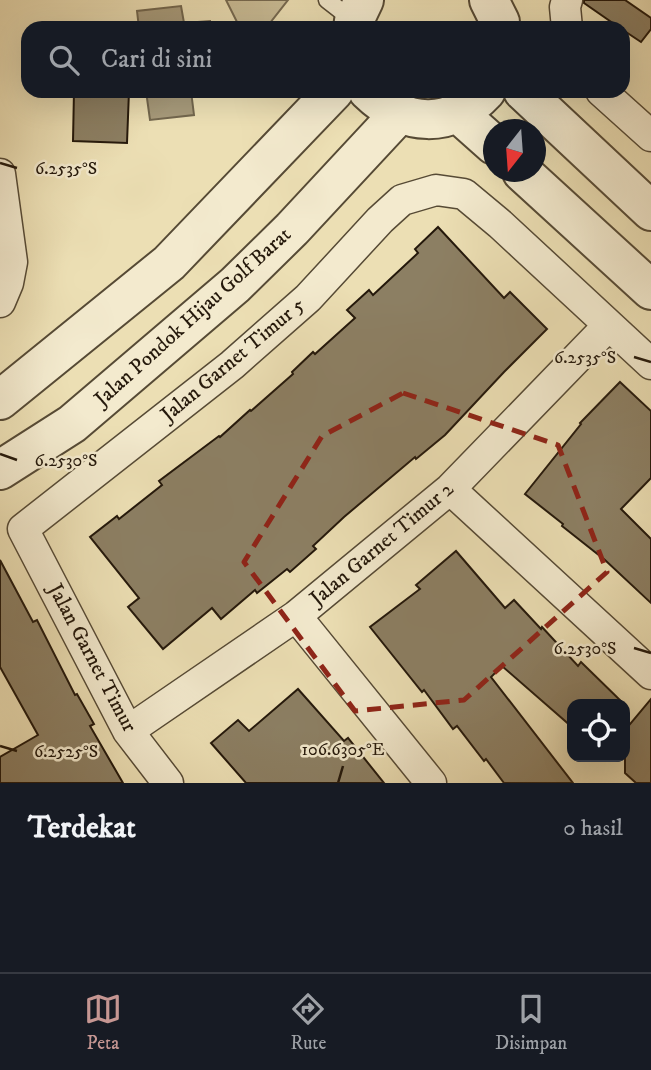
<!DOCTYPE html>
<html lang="id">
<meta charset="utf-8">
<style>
body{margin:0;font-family:"IM FELL DW Pica",serif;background:#20242c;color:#f1f3f6}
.controls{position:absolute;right:21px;bottom:21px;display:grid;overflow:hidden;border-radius:14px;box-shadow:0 7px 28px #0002}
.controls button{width:63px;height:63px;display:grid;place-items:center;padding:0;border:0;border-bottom:2px solid #363941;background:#171b24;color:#f1f3f6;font:35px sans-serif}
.compass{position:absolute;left:483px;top:119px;width:63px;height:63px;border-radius:50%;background:#171b24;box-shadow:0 7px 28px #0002;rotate:197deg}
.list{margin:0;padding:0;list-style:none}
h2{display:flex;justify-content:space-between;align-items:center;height:91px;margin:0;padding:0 28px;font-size:30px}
h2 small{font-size:23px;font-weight:400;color:#9ea1a6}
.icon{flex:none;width:38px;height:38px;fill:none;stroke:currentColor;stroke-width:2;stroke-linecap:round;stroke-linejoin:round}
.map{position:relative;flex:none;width:651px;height:783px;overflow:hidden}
.search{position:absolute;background:#171b24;box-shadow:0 7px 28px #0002;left:21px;right:21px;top:21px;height:77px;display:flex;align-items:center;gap:18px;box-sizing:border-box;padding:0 24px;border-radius:21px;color:#9ea1a6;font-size:26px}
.sheet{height:189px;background:#171b24}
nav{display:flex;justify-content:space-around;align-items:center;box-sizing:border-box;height:98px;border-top:2px solid #363941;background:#171b24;font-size:19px;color:#9ea1a6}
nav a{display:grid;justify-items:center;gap:4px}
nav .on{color:#c59692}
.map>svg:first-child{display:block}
.green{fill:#cabd97;stroke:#776a51;stroke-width:2}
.water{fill:#a89b7b;stroke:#73674e;stroke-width:2}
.building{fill:#8c7f63;stroke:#24180b;stroke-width:2}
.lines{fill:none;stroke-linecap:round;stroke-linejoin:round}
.service-casing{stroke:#564a35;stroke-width:19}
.minor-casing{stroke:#564a35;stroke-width:33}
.tertiary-casing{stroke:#564a35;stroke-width:42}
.service{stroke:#f3eace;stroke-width:16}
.minor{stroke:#f3eace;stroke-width:30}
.tertiary{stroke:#f3eace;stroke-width:38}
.marked{fill:none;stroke:#8f2418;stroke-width:5;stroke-dasharray:14 9;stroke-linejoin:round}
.ticks{fill:none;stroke:#24180b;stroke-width:2.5}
.labels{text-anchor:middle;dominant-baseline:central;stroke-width:5;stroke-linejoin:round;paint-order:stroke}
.street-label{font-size:21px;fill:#24180b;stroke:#f3eace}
.ticks-label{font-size:18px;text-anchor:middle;fill:#24180b;stroke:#f3eace;stroke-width:5;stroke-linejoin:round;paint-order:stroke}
</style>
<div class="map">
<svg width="651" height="783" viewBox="0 0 651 783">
<rect width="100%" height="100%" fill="#ecdfb4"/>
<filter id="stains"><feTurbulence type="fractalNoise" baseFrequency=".00286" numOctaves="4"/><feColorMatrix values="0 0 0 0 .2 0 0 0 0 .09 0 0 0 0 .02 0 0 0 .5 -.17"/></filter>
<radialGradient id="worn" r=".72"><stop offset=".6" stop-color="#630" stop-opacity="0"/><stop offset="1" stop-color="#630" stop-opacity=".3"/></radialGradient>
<!-- green -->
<path class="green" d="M226 0H288L266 28H240Z"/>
<!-- water -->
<path class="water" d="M181 6 184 23 210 21V28H139L137 11Z
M146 91H191L194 115 150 120Z"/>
<!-- building -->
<path class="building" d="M584 0H625L651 18V29L641 42 623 30V28H620L584 3Z
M74 91H129L127 143 73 141Z
M438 227 504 298 510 292 547 329 504 372 445 435 416 459 415 457 344 517 313 546 316 549 290 572 287 569 257 593 255 590 221 619 212 608 163 649 128 607 139 598 90 537 117 516 119 519 162 485 159 481 219 436 220 437 250 410 251 411 293 374 292 372 313 352 315 354 355 318 347 310 369 290 373 295 418 253 415 249Z
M620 382 651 411V478L621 509 651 539V603L605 560 562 526 563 524 525 494 581 424 580 423Z
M456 551 505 608 514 600 541 629 542 627 578 666 581 662 624 704H572V727L502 666 491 677 573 783H504L486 759 484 761 457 726 453 729 424 690 422 692 370 627 420 589 416 585Z
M0 560 33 622 37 620 75 695 77 694 94 724 90 726 123 783H0V757L38 735 0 667Z
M298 689 344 741 348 738 384 783H246L211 743 238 720 249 731Z
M651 699V783H636L625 773V730Z"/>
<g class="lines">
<!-- service casing -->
<g class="service-casing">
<path id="service" d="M327 0 354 21"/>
</g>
<!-- minor casing -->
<g class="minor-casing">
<path id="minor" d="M567 0 565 7 567 28
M601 91 651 136
M0 174 12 262 8 283 0 302
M450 489 651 674
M296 616 431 783
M128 731 296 616 450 489 609 325
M168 783 128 731 23 529 232 365 308 298 380 220 402 200 436 190 464 194 500 224 651 364"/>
</g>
<!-- tertiary casing -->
<g class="tertiary-casing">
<path id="tertiary" d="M489 0 500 22V28
M353 28 354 21 364 0
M368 91C405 127 450 130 486 91
M523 91 651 211
M458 113 494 145
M522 172 651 290
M0 400 169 263 334 91
M0 470 72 424 235 285 292 229 399 114"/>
</g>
<!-- service -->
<use href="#service" class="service"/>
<!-- minor -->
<use href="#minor" class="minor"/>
<!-- tertiary -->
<use href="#tertiary" class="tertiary"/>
</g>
<!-- marked area -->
<path class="marked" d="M403 393 558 445 607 572 464 700 355 711 244 562 322 436Z"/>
<!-- ticks -->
<path class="ticks" d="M0 163 17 168M634 357 651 362M0 454 17 460M634 648 651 653M0 746 17 751M338 783 343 766"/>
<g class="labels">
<!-- street labels -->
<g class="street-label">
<text transform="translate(193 317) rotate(-42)">Jalan Pondok Hijau Golf Barat</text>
<text transform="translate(233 360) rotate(-40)">Jalan Garnet Timur 5</text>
<text transform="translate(382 544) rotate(-40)">Jalan Garnet Timur 2</text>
<text transform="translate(92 658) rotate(62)">Jalan Garnet Timur</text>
</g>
</g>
<g class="ticks-label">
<text x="66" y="174">6.2535°S</text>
<text x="585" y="363">6.2535°S</text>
<text x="66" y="466">6.2530°S</text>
<text x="585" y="654">6.2530°S</text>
<text x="343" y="755">106.6305°E</text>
<text x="66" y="757">6.2525°S</text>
</g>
<rect width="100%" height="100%" filter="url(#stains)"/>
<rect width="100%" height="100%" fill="url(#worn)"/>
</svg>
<div class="controls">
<button><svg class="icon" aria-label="locate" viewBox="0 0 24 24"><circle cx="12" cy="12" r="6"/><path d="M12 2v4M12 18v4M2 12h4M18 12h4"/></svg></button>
</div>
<svg class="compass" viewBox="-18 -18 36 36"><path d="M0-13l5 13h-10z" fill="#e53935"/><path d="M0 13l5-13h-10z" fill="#9ea1a6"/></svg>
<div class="search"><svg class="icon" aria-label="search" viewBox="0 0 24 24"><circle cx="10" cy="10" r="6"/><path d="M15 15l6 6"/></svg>Cari di sini</div>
</div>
<section class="sheet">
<h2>Terdekat<small>0 hasil</small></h2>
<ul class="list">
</ul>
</section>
<nav>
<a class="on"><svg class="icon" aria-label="map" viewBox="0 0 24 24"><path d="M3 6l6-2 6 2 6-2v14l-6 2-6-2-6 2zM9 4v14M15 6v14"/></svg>Peta</a>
<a><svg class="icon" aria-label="directions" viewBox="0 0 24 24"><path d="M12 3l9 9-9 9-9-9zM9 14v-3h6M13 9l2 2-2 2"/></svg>Rute</a>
<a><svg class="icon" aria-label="saved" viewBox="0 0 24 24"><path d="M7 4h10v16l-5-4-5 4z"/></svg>Disimpan</a>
</nav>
